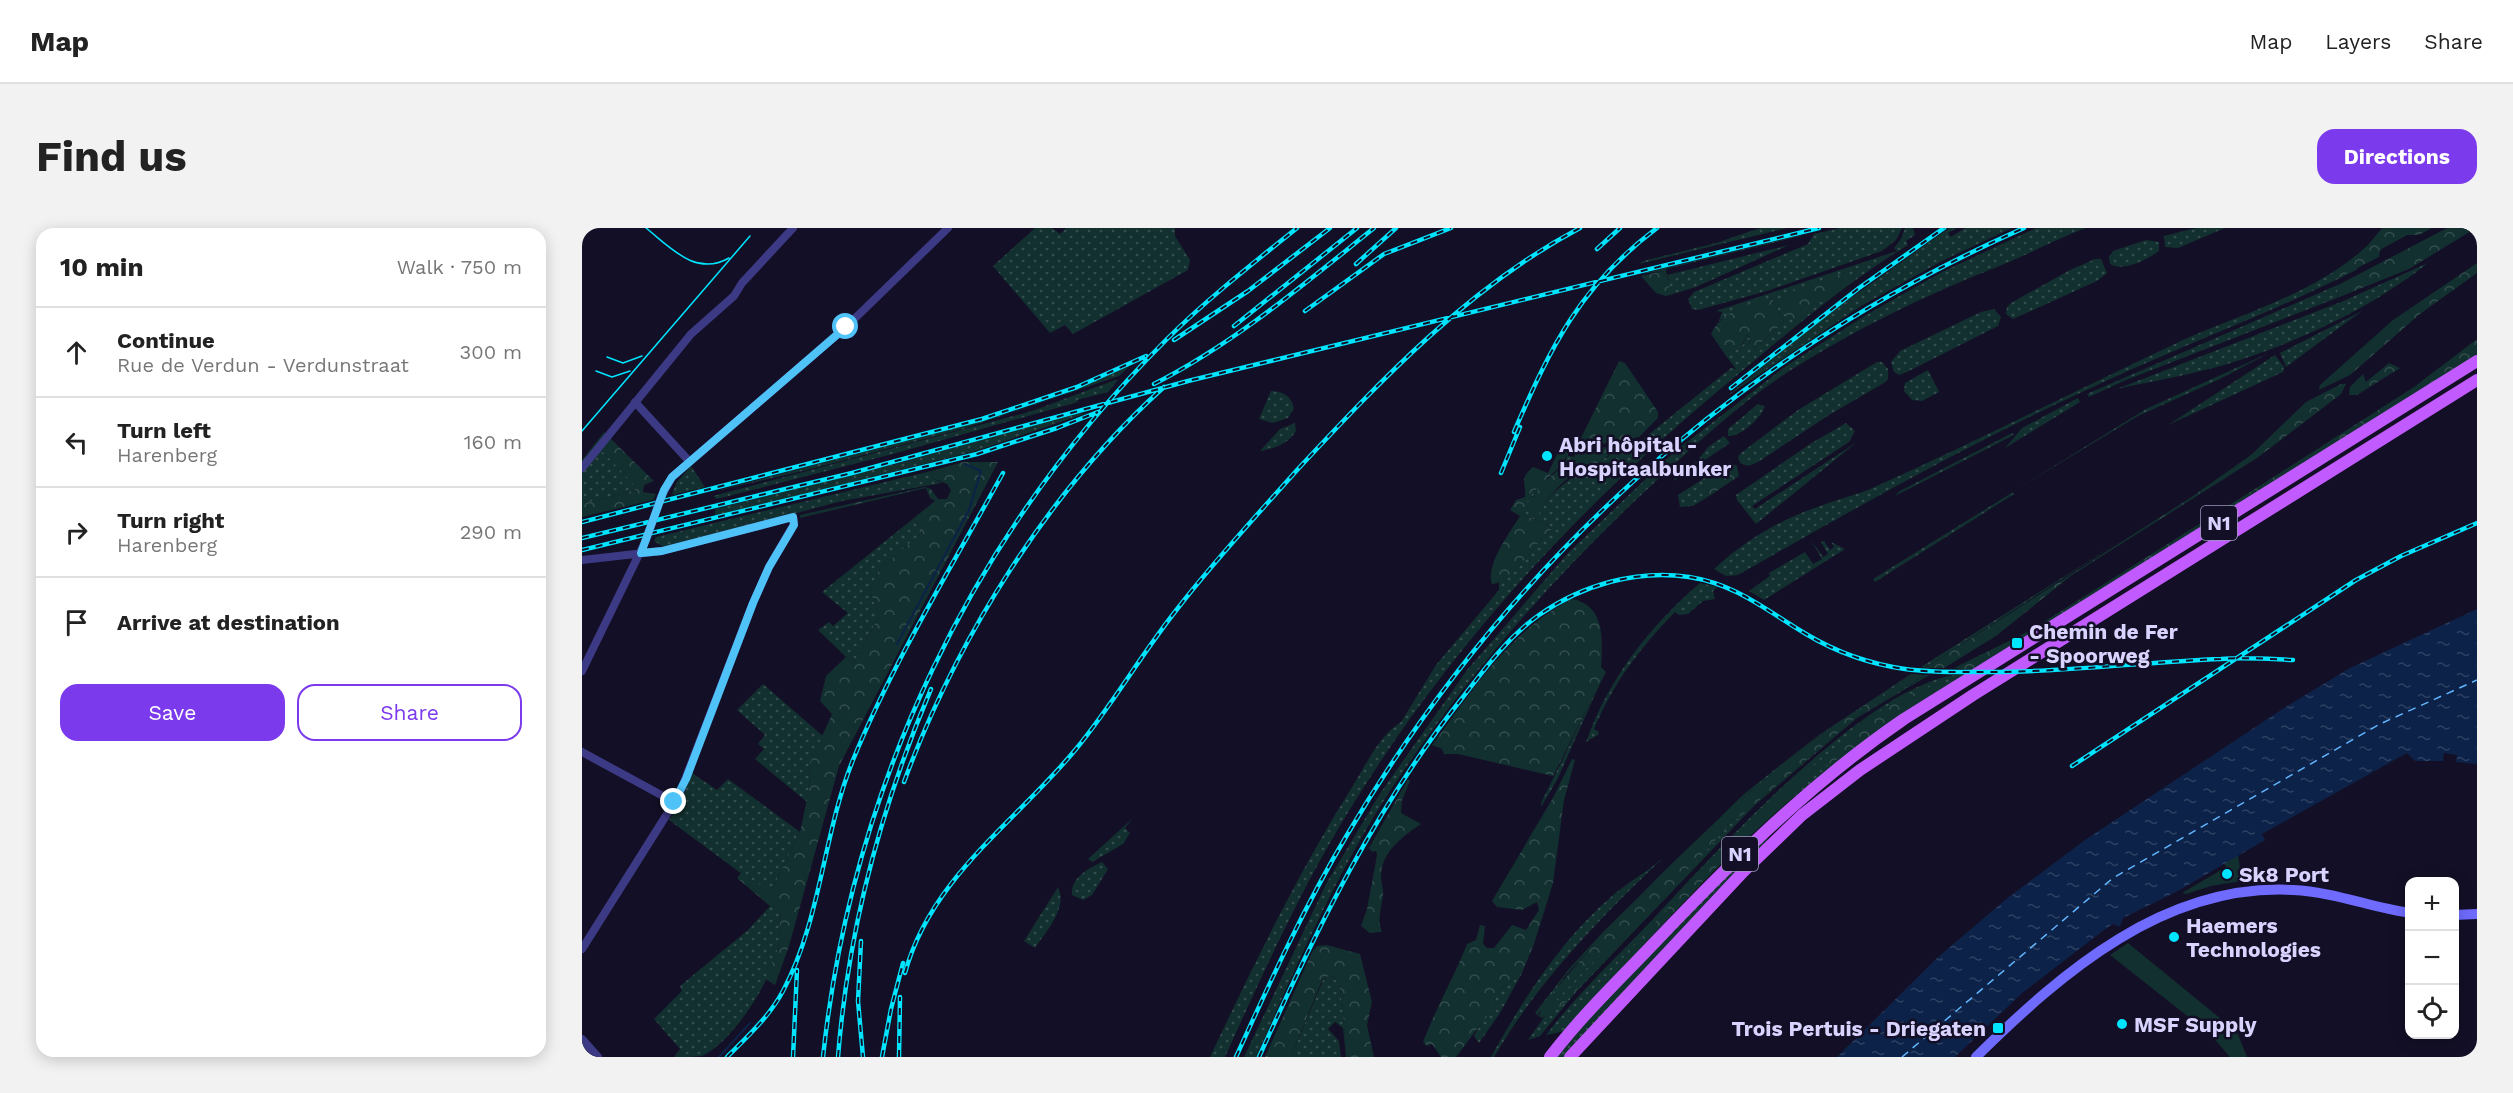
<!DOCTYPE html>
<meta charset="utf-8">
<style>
body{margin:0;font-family:"Work Sans",sans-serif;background:#f2f2f2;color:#222}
.controls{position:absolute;right:18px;bottom:18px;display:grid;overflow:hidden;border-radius:12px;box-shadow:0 3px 15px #0003}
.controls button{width:54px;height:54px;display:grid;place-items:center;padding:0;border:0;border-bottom:2px solid #e0e0e0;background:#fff;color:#222;font:30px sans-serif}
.stop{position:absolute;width:18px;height:18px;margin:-14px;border:4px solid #4fc3f7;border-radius:50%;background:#fff}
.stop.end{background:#4fc3f7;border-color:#fff;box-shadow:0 2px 6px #0008}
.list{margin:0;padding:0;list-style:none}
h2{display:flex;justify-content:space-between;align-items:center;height:78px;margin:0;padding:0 24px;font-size:26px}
h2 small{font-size:20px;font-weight:400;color:#767676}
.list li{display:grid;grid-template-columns:39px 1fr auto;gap:18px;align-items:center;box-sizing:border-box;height:90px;padding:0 24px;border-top:2px solid #e0e0e0}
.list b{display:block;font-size:22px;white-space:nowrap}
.list p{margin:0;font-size:20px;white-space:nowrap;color:#767676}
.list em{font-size:20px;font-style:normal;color:#767676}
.actions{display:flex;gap:12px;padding:18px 24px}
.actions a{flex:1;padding:14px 0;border:2px solid #7c3aed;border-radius:18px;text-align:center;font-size:21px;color:#7c3aed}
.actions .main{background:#7c3aed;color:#fff}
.icon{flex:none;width:33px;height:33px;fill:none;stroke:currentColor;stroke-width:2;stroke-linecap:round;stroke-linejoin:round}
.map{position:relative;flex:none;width:1895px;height:829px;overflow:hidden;border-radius:18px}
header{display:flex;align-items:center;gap:36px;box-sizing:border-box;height:84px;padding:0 30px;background:#fff;border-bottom:2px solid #e0e0e0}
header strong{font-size:28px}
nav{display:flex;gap:33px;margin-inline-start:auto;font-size:21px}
.intro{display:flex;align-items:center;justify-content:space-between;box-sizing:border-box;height:144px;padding:0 36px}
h1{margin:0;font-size:42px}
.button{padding:15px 27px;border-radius:18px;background:#7c3aed;color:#fff;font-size:21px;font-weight:700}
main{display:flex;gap:36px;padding:0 36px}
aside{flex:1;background:#fff;border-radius:18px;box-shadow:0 3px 15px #0003}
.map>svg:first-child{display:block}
.grass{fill:url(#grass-dots)}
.forest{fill:url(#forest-crowns)}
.park{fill:#12302f}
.water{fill:url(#water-ripples)}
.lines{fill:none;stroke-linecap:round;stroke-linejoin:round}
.stream{stroke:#0c2248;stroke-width:2}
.ferry{stroke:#62b6ff;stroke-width:1.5;stroke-dasharray:8 6;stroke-linecap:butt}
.street{stroke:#3d3a85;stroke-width:8}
.secondary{stroke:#6f6bff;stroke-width:10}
.primary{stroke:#c25bff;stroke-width:12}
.tram{stroke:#00e5ff;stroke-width:1.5}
.rail-casing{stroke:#00e5ff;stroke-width:4.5}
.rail{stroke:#130f26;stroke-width:2;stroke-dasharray:7;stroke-linecap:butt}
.street-bridge{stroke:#3d3a85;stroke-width:8}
.route{stroke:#4fc3f7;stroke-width:8}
.poi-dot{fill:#00e5ff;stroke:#130f26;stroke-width:2}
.labels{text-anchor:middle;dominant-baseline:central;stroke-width:5;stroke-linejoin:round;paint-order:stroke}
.shield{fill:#130f26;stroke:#9e99be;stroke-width:1.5}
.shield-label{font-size:20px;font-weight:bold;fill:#d9d4ff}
.poi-label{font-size:21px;font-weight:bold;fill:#d9d4ff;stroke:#130f26;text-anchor:start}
</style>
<header>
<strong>Map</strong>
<nav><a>Map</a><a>Layers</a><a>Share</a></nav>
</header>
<div class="intro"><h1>Find us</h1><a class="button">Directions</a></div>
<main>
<aside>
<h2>10 min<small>Walk · 750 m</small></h2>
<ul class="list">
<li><svg class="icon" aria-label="ahead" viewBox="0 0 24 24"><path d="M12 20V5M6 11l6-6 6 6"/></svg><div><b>Continue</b><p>Rue de Verdun - Verdunstraat</p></div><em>300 m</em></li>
<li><svg class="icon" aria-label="left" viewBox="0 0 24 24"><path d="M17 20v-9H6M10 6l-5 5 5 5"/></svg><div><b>Turn left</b><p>Harenberg</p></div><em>160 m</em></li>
<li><svg class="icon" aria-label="right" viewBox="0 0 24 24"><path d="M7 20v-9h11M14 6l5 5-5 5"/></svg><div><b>Turn right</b><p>Harenberg</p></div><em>290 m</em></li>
<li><svg class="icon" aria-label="arrive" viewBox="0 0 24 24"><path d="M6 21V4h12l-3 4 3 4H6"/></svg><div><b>Arrive at destination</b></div></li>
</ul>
<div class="actions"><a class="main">Save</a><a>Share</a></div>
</aside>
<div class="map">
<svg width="1895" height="829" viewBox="0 0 1895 829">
<defs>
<pattern id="grass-dots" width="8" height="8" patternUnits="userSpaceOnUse" patternTransform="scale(1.5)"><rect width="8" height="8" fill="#12302f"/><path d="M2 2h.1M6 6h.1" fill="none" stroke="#344d4e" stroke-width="1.8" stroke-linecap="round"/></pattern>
<pattern id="forest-crowns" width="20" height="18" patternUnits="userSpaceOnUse" patternTransform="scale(1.5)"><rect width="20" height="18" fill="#12302f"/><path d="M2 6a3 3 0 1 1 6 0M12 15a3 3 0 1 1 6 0" fill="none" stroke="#344d4e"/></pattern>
<pattern id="water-ripples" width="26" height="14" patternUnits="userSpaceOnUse" patternTransform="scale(1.5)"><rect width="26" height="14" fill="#0c2248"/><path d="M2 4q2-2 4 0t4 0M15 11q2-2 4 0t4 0" fill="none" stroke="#2f4163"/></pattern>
</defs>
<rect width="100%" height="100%" fill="#130f26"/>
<!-- grass -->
<path class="grass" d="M453 0H470L478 6 484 0H593V8L608 32 606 42 491 106 483 97 468 105 411 38Z
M1178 0H1205L1057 36 1061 33 1134 15Z
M1258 0H1320L1314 12 1300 23 1185 63 1116 82 1110 81 1106 71 1112 64 1226 16 1232 6Z
M1323 0H1331L1333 7 1324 13 1326 17C1265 54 1209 102 1154 148 997 277 860 426 756 601 713 674 678 752 643 829H628C672 736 717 643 772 556 784 536 798 507 819 494L854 437 917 362V354C939 343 951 316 970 301L965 296 941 287C948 250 976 253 984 232 985 228 983 223 981 219L986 221V228L993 229 991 223 998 212 994 223 999 227 1005 224 1007 226C984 234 964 250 950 269L956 287C972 256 998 245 1027 228L1029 218 1061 211 1149 140 1154 141 1142 125 1161 117 1164 108 1168 109 1167 116 1173 120 1202 94 1190 70 1151 83 1137 93 1140 84 1134 83 1315 23 1312 20 1319 11Z
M1367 0H1375L1366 5 1369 9 1383 0H1430L1362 32 1279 78 1144 169 1231 97Z
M1454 0H1504C1474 11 1445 27 1415 39 1343 67 1274 101 1209 142 1160 173 1115 215 1073 254 973 346 883 450 808 563 754 646 714 739 674 829H662L744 656 797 567 885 442 986 325 1092 224 1204 138 1284 87 1360 44Z
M1614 0H1643L1596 20 1583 19 1582 8Z
M1219 7V8L1084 41 1085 47 1207 17 1114 59 1088 67 1084 68 1087 52 1081 43 1059 46Z
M1564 12 1577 14V23C1565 32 1541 44 1528 36L1527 29 1531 23Z
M1786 17 1774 40 1776 41C1686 87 1590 121 1498 165 1381 219 1268 283 1156 347L1144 348 1132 341C1165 311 1199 291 1241 277 1259 270 1279 266 1297 257 1399 211 1499 160 1601 112 1663 84 1735 65 1786 17Z
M1513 31H1519L1525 45 1515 53 1431 91 1424 86 1425 79 1429 75 1486 43Z
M1846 35C1787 82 1714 115 1642 137 1607 147 1571 153 1535 161L1759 74Z
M1760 55 1756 60 1755 70 1544 152 1507 169 1505 166Z
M1412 81 1419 89 1416 98 1325 144 1317 147 1312 144 1309 134 1318 123 1399 84Z
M1780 83 1704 139 1698 125Z
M1687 125 1638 151 1556 188 1435 261 1564 181Z
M1693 127 1702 139 1701 144 1586 197Z
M1295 134H1300L1306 141V151L1302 155 1247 187 1176 234 1166 238 1158 235 1156 229 1159 225 1216 182Z
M548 138 537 148 384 200 225 242 130 264 424 186 480 167Z
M1346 142 1357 164 1340 173 1330 172 1322 163 1323 155Z
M533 152H536L526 164 495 172 496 174 311 226 135 271 131 268 450 183Z
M689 163C701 163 709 168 712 180L706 190 691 195 677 191Z
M1496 170 1498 174 1423 220 1440 200Z
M1176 176 1183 178C1180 189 1159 209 1146 208V201Z
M498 184 499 186 508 184 394 223 133 288V281L314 236Z
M713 195 714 203C705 217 693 220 678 223L698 201Z
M1264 195 1273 203 1267 214 1170 278 1173 281 1275 214 1174 296 1155 272 1154 267 1228 216Z
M22 204 28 210 19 222 56 259 50 263 4 275 0 272V232Z
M1430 205 1432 206 1428 209 1313 268 1318 263Z
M1142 208 1148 215 1092 253V247L1115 233 1126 219Z
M109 238 123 259 90 267 94 255Z
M349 243 352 251 360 255 260 273 83 320 72 313 74 309Z
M1121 251V258L1129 267 1111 278 1098 279 1096 267Z
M1431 264 1432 266 1293 354 1291 351Z
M332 290 340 305 298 340 288 363 297 388 273 433 264 429 236 402 247 394 251 398 266 385 240 364Z
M1229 312 1241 329 1246 326 1239 314 1242 313 1248 322 1252 319 1249 314 1263 321 1182 372 1167 363 1188 348 1187 345 1223 324 1231 336 1240 331Z
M1538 313 1343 440 1339 439Z
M1118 355 1136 359 1131 363 1133 371 1121 373 1106 386 1097 387 1093 384C1058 420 1031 455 1012 501L1017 504 1016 507 1004 514C1027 450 1067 399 1118 355Z
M1329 446H1333L1235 509 1164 567 1013 716 984 747 956 786 958 789 953 785 987 741 1022 703 1162 566 1234 509Z
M1386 446C1325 488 1261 526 1205 575 1125 644 1055 725 983 803L964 807C996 765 1036 728 1072 690 1134 624 1294 445 1386 446Z
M1343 447H1347L1275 490 1172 578 994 764 958 808 946 812 974 772 1021 723 1023 724 975 782 1142 603 1148 593 1155 591 1275 489Z
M1020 451 975 552 959 579V575Z
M181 456 241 508 227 537 228 557 225 574 173 531 182 521 176 516 183 507 155 482Z
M110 545 135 562 146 551 218 604 189 664 168 652 87 592 99 573Z
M551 590 543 600 548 605 541 616 510 634 506 631Z
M1184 609 1186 612 984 829H974L1022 772Z
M1081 630C1017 691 957 752 912 829H909C942 770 978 713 1030 668 1046 654 1065 644 1081 630Z
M520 634 526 641 510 667 501 672 490 667C488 650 507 640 520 634Z
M476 659C486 680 465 702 453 720L442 713Z
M188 678 199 682C198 694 198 707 196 719 190 752 151 814 120 828 113 829 100 829 92 829L98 821 72 791 100 763 98 758 166 702Z
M940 745 918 785 897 815 892 808 918 761Z
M747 748 752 749 758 760 761 782 764 829 761 800 753 794 746 801 757 813 759 829H709L741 752Z"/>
<!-- forest -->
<path class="forest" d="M1800 0H1850L1837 7H1825L1798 22 1797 29 1744 56 1786 17Z
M1865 0H1894L1827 41 1755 70 1756 60 1760 55Z
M1895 35V45L1838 86 1768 147 1737 162 1738 157 1811 92Z
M1081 43 1088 55 1084 68 1074 65 1059 48Z
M1258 46 1265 51V56L1241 74H1233L1225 64 1227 58Z
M1199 76a15 15 0 1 1 30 0a15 15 0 1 1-30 0Z
M1190 70 1202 94 1173 120 1167 119 1168 109 1165 107 1159 119 1142 125 1129 106C1139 84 1167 74 1190 70Z
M1895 111V128L1390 442 1372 440 1449 402 1657 271 1832 159Z
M1037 133 1043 135 1076 184V190L1057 209 1020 216 995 227 998 212Z
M1807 135 1818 140 1775 167H1767L1768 159 1781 146 1784 154Z
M1759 156H1764L1759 166 1675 230 1490 347 1414 408 1362 440H1343L1608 270 1669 227 1724 174Z
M28 210 72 253 62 257 61 264 74 266 71 272 0 289V272L4 275 50 263 55 260 19 222Z
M979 218 984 226C984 244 947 254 941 287L965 296 970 301C952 315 931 355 910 356 903 338 928 304 938 288L928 282 934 272 943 269C944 254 937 251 951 239L966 245Z
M1029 218 1030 222C1024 234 1006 238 994 245 978 254 965 271 956 287L945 284C950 253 1000 223 1029 218Z
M381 234H416L257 538 207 718 193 757 183 751 196 721 199 682 188 678 155 650 159 645 189 664 218 604 228 557 227 537 250 486 238 473 244 448 264 429 273 433 297 388 288 363 298 340 340 305 332 290 353 273 348 270 344 260 218 290V287L343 259 349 261 356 271H365L369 262 365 256 352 251 349 243Z
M1147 234 1155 238 1157 248 1129 267C1124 264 1119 257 1121 251Z
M990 371C1023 377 1021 412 1019 439L1024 444 971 548 876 526H862L860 521 850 517C890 463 928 402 990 371Z
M1333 446 1343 447 1275 489 1155 591 1148 593 1142 603 977 781H974L977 773 1022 723 974 772 966 786 960 790 957 788 960 778C1040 680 1133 588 1233 511 1265 487 1300 467 1333 446Z
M1368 453 1369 455 1245 538 1243 536 1238 540 1159 613 983 800 980 797 1123 639 1184 578 1293 486 1326 467 1360 454 1362 459Z
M990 531 993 532 982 572 971 655 952 716 940 745 918 761 905 788 874 829H859L850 816 845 818 841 814C854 780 872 749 885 716L894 712 898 697 903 698 901 716 905 720H912L930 697 944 702 957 682 955 674 940 682 915 679 910 673 972 568Z
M826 551 828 553 820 572 819 585 839 596C820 609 799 624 799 649 799 656 802 661 801 668 799 681 795 692 800 704L788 705 779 698 785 681 795 627 794 623 790 624 787 620Z
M745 717 778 726 790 774 785 797 792 829H764L761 782 758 760 752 749 747 748 740 752 709 829H683L730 724 735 718Z"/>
<!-- park -->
<path class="park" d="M1656 627 1660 653 1629 658 1604 666 1600 665 1644 639 1642 635Z
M1546 715 1655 804 1665 829H1648L1628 806 1528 727Z"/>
<!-- water -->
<path class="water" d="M1895 381V536L1874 534 1875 527 1862 525 1861 533H1833L1825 525 1680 606 1683 612 1596 663 1541 690 1538 699 1531 696 1522 702 1439 766 1373 829H1255L1355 730 1423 672 1503 612 1702 480 1768 440Z"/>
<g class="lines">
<!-- stream -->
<path class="stream" d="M315 416 387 282 399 243 383 236
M137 829 168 795"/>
<!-- ferry -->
<path class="ferry" d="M1320 829 1531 650 1798 496 1895 452"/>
<!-- street -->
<path class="street" d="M53 174 107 233
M0 240 109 106 152 68 160 55 211 0
M79 269 90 249 264 99 366 0
M0 332 80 323 211 289 212 296 187 339 171 375 97 567 0 721
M0 443 64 312
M0 524 92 574
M0 811 16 829"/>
<!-- secondary -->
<path class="secondary" d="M1872 687 1895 686
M1394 829C1480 744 1583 655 1711 662 1752 664 1788 679 1828 685"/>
<!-- primary -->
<path class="primary" d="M968 829C1000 787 1039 750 1075 712 1152 631 1230 554 1322 491L1895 133
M988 829 1161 644 1220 587 1278 542 1391 467 1895 152"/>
<!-- tram -->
<path class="tram" d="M64 0C89 20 114 49 147 30
M25 129 41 135 60 128
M14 143 30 149 48 143
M0 203 168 8"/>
<!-- rail casing -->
<g class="rail-casing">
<path id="rail" d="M1015 21 1038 0
M774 36 814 0
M723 83 802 26 869 0
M652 98 775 0
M592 112 666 63 748 0
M572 156C653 115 722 56 792 0
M1149 160 1277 60 1362 0
M932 204C969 118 998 58 1075 0
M919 245 938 199
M0 294 400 191 495 159 564 128
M0 310 270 245 606 153 1237 0
M0 322 395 226 475 200 516 184
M1490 538 1774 352 1819 328 1895 295
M322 554C375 410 467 262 582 159
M279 713 276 773 281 829
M323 745C349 649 434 594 494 521 531 476 560 425 596 380 633 332 675 287 716 241 800 151 888 58 998 0
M145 829C166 808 187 789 201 763 239 692 241 606 271 532 311 434 370 338 421 245
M211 829 215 742
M241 829C270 557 390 306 584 112 624 72 670 36 715 0
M256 829C266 702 299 579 349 461
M300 829 309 781 321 735
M317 829 318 769
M654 829C688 754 722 679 765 607 924 337 1154 127 1442 0
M677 829C734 702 794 578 881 469 904 439 926 409 957 387 1000 357 1055 341 1107 349 1154 356 1185 383 1224 406 1254 424 1288 436 1323 441 1351 445 1380 444 1408 444 1486 444 1561 434 1639 431 1663 429 1687 431 1711 432"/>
</g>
<!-- rail -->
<use href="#rail" class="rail"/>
<!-- street-bridge -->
<path class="street-bridge" d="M64 312 79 269"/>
</g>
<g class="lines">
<!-- route -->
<path class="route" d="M92 574 104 551 171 375 187 339 212 297 211 289 80 323 59 325 82 262 90 249 264 99"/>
</g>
<!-- markers -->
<g class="poi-dot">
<circle cx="965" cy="228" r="6"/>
<rect x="1429" y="409" width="12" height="12" rx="3"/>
<circle cx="1645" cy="646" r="6"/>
<circle cx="1592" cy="709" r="6"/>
<circle cx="1540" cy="796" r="6"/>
<rect x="1410" y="794" width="12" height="12" rx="3"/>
</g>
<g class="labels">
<!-- shield labels -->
<g class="shield">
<rect x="1619" y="278" width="36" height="34" rx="4.5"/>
<rect x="1140" y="609" width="36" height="34" rx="4.5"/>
</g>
<g class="shield-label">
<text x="1637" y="295">N1</text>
<text x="1158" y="626">N1</text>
</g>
<!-- poi labels -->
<g class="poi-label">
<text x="977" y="216">Abri hôpital -<tspan x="977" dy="24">Hospitaalbunker</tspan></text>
<text x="1447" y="403">Chemin de Fer<tspan x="1447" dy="24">- Spoorweg</tspan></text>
<text x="1657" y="646">Sk8 Port</text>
<text x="1604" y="697">Haemers<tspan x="1604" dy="24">Technologies</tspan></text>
<text x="1552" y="796">MSF Supply</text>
<text x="1404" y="800" text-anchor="end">Trois Pertuis - Driegaten</text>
</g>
</g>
</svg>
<div class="controls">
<button>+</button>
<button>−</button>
<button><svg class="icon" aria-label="locate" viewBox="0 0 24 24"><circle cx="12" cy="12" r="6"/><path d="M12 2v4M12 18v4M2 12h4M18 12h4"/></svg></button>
</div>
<div class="stop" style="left:264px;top:99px"></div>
<div class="stop end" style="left:92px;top:574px"></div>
</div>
</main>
